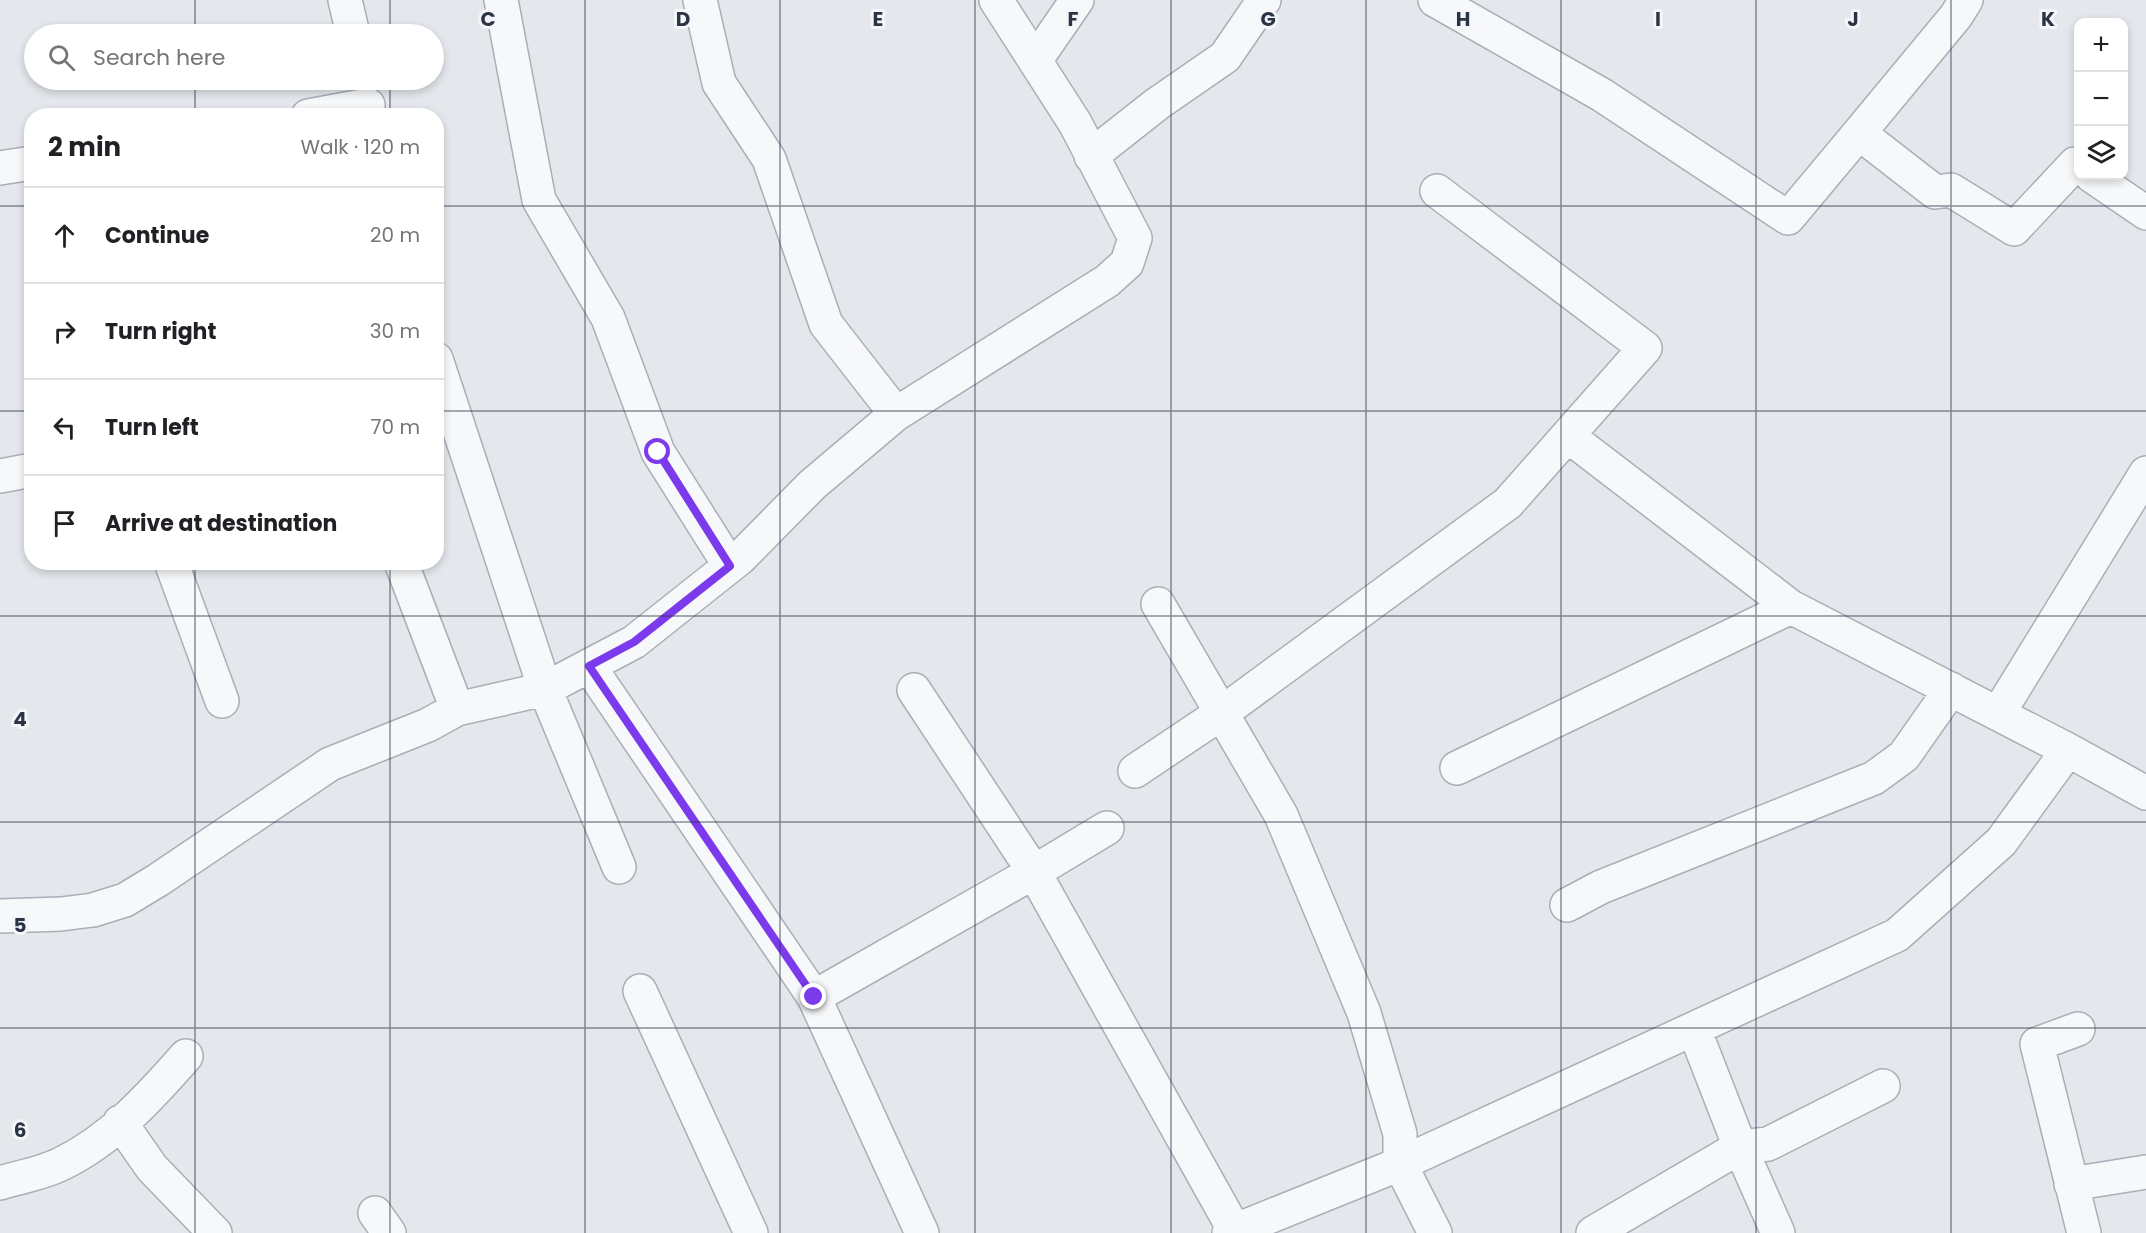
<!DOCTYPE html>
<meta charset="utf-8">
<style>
body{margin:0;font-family:Poppins,sans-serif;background:#f2f2f2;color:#202124}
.controls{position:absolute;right:18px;top:18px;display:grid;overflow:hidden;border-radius:12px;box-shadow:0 3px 9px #0003}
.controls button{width:54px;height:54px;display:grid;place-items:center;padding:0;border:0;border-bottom:2px solid #e0e0e0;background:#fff;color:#202124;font:30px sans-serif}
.stop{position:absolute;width:18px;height:18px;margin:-14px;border:4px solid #7c3aed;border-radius:50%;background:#fff}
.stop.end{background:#7c3aed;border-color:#fff;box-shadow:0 2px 6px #0008}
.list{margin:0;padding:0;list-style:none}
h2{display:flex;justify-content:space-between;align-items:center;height:78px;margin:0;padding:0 24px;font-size:26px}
h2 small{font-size:20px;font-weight:400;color:#757577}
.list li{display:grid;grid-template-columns:39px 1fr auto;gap:18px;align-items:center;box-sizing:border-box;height:96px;padding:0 24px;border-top:2px solid #e0e0e0}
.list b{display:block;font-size:22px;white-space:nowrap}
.list em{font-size:20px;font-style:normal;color:#757577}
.icon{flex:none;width:33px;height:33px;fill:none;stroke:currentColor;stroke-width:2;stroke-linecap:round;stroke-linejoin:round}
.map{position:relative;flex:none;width:2146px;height:1233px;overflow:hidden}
.search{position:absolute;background:#fff;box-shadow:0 3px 9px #0003;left:24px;top:24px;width:420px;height:66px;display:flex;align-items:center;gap:15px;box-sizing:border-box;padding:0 21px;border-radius:33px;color:#757577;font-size:22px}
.panel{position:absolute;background:#fff;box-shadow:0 3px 9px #0003;left:24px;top:108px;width:420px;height:462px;border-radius:24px}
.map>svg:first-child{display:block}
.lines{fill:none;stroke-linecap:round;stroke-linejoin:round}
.street-casing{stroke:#a9aeb7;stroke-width:36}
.street{stroke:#f7f8fa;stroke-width:33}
.route{stroke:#7c3aed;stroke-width:8}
.grid{fill:none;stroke:#2b3445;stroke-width:1.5;stroke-opacity:0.55}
.grid-label{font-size:20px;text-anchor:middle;font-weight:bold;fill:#2b3445;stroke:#f4f6f9;stroke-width:6;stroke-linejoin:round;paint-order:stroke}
</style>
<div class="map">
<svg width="2146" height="1233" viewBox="0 0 2146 1233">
<rect width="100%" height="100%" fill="#e4e7ec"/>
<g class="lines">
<!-- street casing -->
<g class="street-casing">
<path id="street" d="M345 0 353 34
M501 0 539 200 608 318 658 452 730 566
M700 0 719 83 769 159 826 324 896 414
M1435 0 1602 95 1788 218 1859 133 1935 192 1951 190 2014 229 2075 164 2078 166
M1035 61 1077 0
M308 116 368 105
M1859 133 1956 16 1966 0
M1091 156 1157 104 1225 57 1264 0
M0 168 32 163
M2092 176 2146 213
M436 359 545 689 619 867
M0 476 32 470
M171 562 222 701
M401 562 457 709
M1158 604 1281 815 1364 1013 1400 1134V1164L1897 935 2001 842 2068 750 1791 607 1568 436
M589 666 814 997
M914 690 1034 872 814 997 922 1233
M1998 714 2146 473
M2068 750 2146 793
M1457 768 1791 607
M1135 771 1223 712 1508 503 1645 348 1437 191
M1107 828 1034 872 1235 1231
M1567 905 1601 887 1874 778 1904 756 1951 689
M0 916 61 914 93 910 125 900 158 880 330 764 428 725 457 709 545 689 634 642 740 558 812 485 896 414 1107 281 1127 263 1135 238 1075 123 996 0
M640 991 751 1233
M1694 1029 1740 1147 1778 1233
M2078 1029 2037 1044 2084 1233
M120 1122 152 1168 215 1233
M0 1183C20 1177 43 1173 61 1164 111 1140 150 1097 186 1056
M2071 1184 2146 1172
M375 1213 389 1233
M1229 1233 1400 1164 1435 1233
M1593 1233 1740 1147 1768 1144 1883 1086"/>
</g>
<!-- street -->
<use href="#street" class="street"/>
</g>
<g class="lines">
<!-- route -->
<path class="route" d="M658 452 730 566 634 642 589 666 814 997"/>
</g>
<!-- grid -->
<path class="grid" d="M195 0V34M390 0V34M585 0V1233M780 0V1233M975 0V1233M1171 0V1233M1366 0V1233M1561 0V1233M1756 0V1233M1951 0V1233M195 80V116M390 80V116M0 206H32M436 206H2146M0 411H32M436 411H2146M195 562V1233M390 562V1233M0 616H2146M0 822H2146M0 1028H2146"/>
<g class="grid-label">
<text x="488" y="26">C</text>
<text x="683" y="26">D</text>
<text x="878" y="26">E</text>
<text x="1073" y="26">F</text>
<text x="1268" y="26">G</text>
<text x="1463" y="26">H</text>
<text x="1658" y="26">I</text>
<text x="1853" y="26">J</text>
<text x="2048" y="26">K</text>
<text x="20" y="726">4</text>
<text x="20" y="932">5</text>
<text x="20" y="1137">6</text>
</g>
</svg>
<div class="controls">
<button>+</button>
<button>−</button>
<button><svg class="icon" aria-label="layers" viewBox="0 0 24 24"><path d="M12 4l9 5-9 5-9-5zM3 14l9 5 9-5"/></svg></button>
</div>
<div class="stop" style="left:658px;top:452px"></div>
<div class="stop end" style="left:814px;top:997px"></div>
<div class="search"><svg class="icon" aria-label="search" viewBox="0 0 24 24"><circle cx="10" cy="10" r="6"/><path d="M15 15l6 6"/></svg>Search here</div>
<section class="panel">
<h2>2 min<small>Walk · 120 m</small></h2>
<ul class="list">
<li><svg class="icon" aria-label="ahead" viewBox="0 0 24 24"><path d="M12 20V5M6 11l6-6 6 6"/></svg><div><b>Continue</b></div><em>20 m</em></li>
<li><svg class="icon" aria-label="right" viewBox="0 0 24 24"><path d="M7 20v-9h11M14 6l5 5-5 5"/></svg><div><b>Turn right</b></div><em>30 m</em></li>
<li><svg class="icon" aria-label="left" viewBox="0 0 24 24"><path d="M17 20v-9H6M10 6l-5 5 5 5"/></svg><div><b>Turn left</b></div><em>70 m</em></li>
<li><svg class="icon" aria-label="arrive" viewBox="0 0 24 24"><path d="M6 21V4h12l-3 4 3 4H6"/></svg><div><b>Arrive at destination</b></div></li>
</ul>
</section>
</div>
